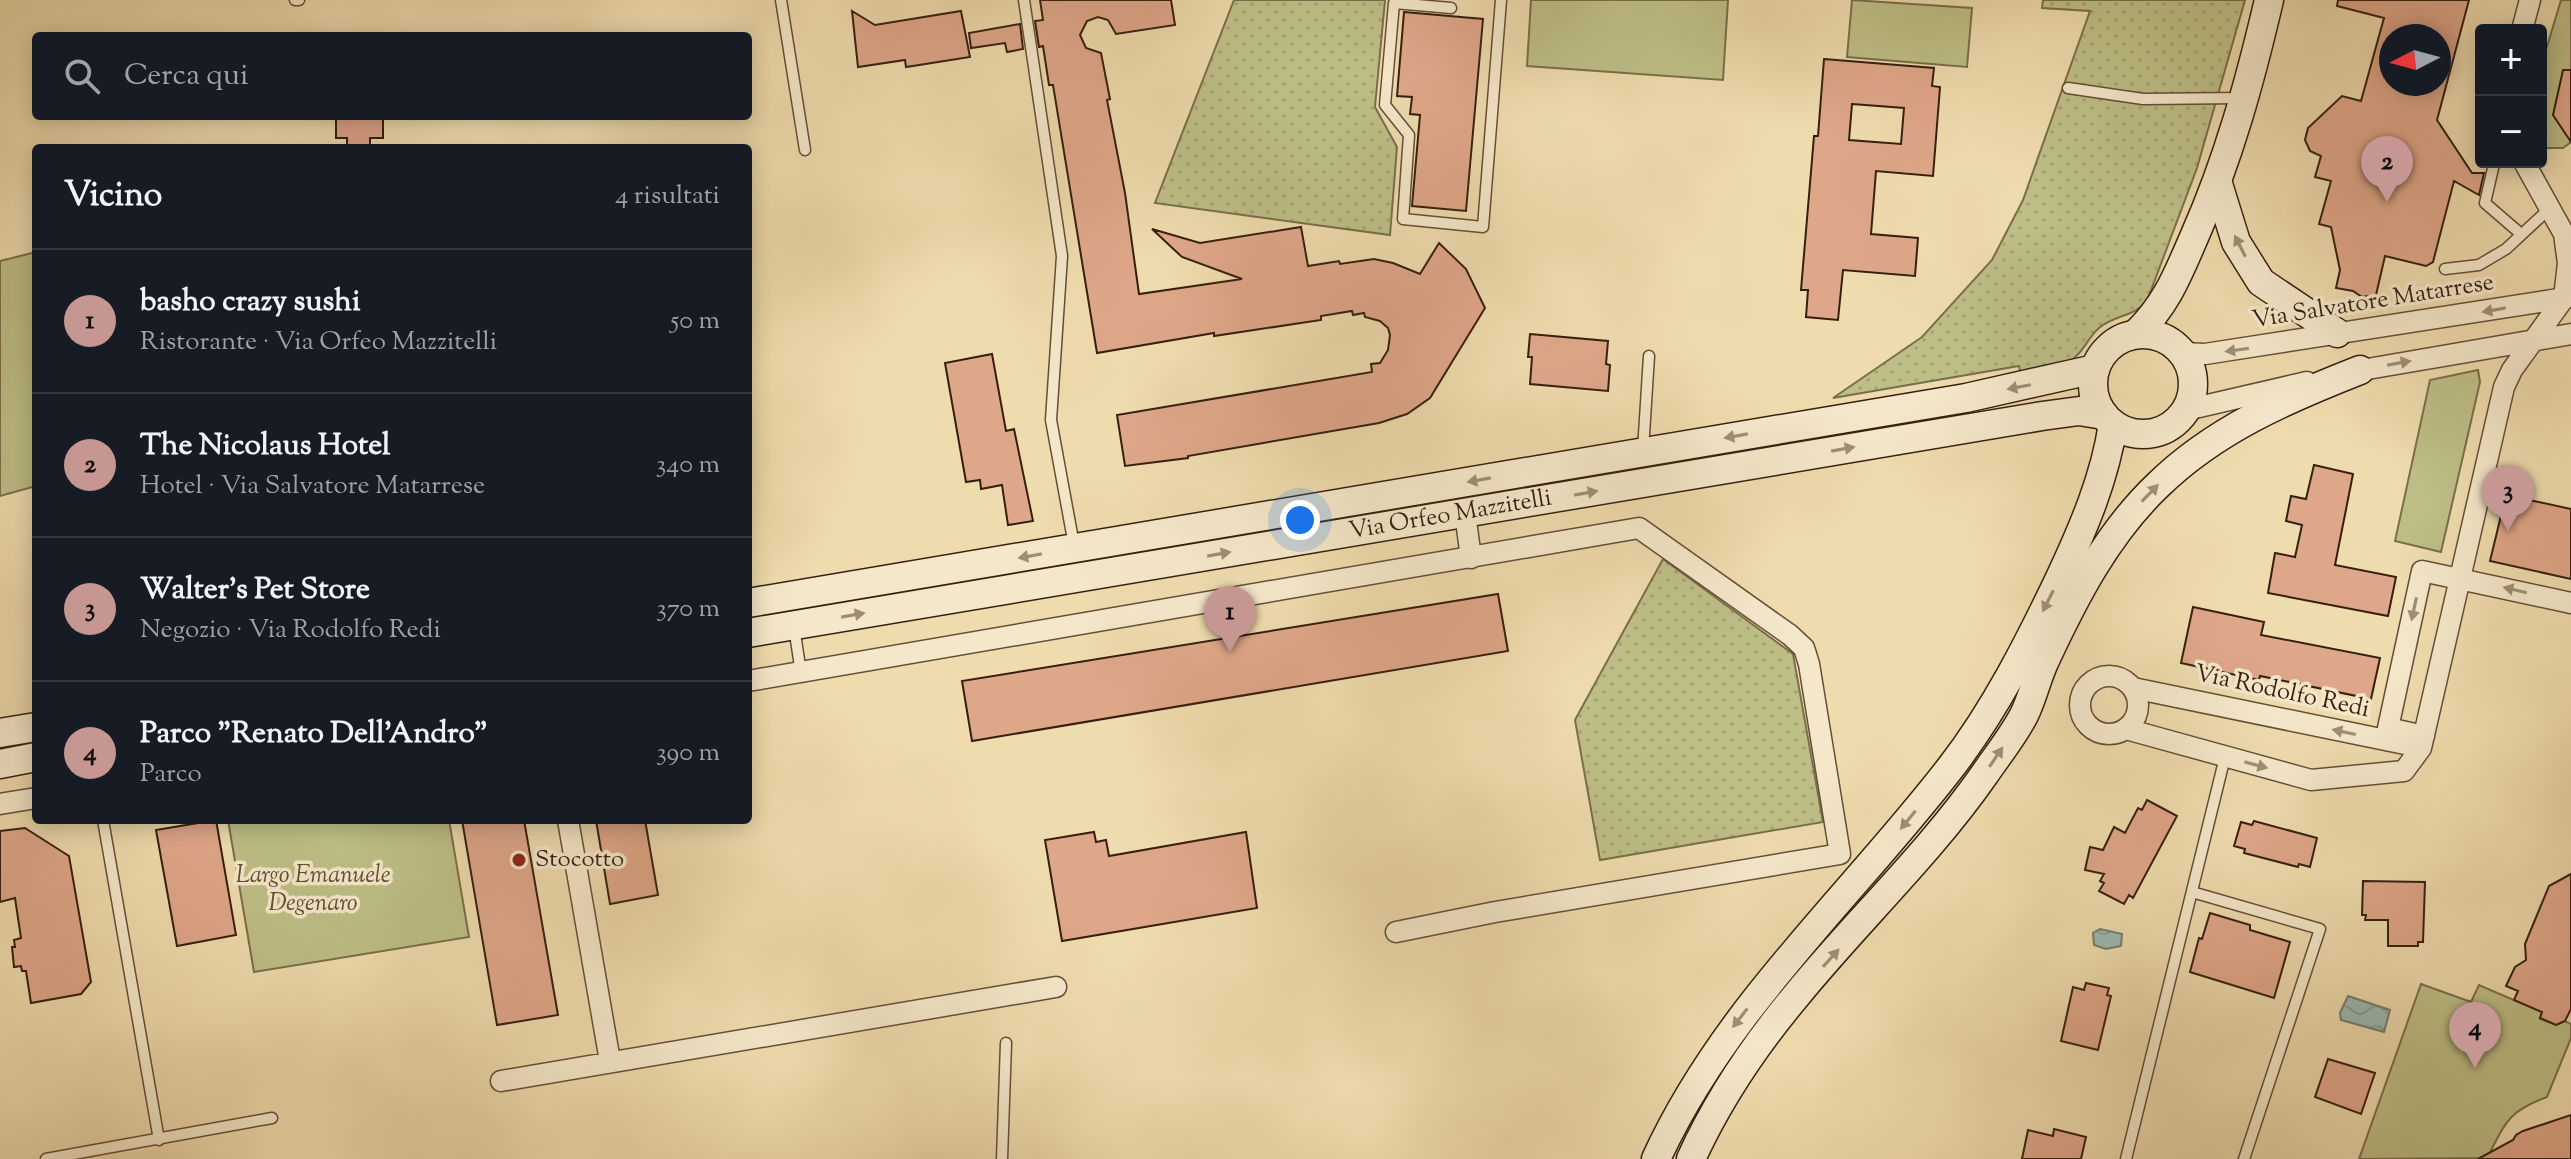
<!DOCTYPE html>
<html lang="it">
<meta charset="utf-8">
<style>
body{margin:0;font-family:"Sorts Mill Goudy",serif;background:#20242c;color:#f1f3f6}
.controls{position:absolute;right:24px;top:24px;display:grid;overflow:hidden;border-radius:8px;box-shadow:0 4px 20px #0003}
.controls button{width:72px;height:72px;display:grid;place-items:center;padding:0;border:0;border-bottom:2px solid #363941;background:#171b24;color:#f1f3f6;font:40px sans-serif}
.compass{position:absolute;left:2379px;top:24px;width:72px;height:72px;border-radius:50%;background:#171b24;box-shadow:0 4px 20px #0003;rotate:264deg}
.you{position:absolute;left:1300px;top:520px;width:28px;height:28px;margin:-20px;border:6px solid #fff;border-radius:50%;background:#1a73e8;box-shadow:0 0 0 12px #1a73e833}
.badge{display:grid;place-items:center;width:52px;height:52px;border-radius:50%;background:#c59692;color:#111;font-size:26px;font-weight:700}
.pin{position:absolute;translate:-50% -66px;filter:drop-shadow(0 2px 4px #0008)}
.pin::after{content:'';position:absolute;top:42px;width:28px;height:24px;background:inherit;clip-path:polygon(0 0,100% 0,50% 100%)}
.list{margin:0;padding:0;list-style:none}
h2{display:flex;justify-content:space-between;align-items:center;height:104px;margin:0;padding:0 32px;font-size:34px}
h2 small{font-size:26px;font-weight:400;color:#9ea1a6}
.list li{display:grid;grid-template-columns:52px 1fr auto;gap:24px;align-items:center;box-sizing:border-box;height:144px;padding:0 32px;border-top:2px solid #363941}
.list b{display:block;font-size:30px;white-space:nowrap}
.list p{margin:0;font-size:26px;white-space:nowrap;color:#9ea1a6}
.list em{font-size:26px;font-style:normal;color:#9ea1a6}
.icon{flex:none;width:44px;height:44px;fill:none;stroke:currentColor;stroke-width:2;stroke-linecap:round;stroke-linejoin:round}
.map{position:relative;flex:none;width:2571px;height:1159px;overflow:hidden}
.search{position:absolute;background:#171b24;box-shadow:0 4px 20px #0003;left:32px;top:32px;width:720px;height:88px;display:flex;align-items:center;gap:20px;box-sizing:border-box;padding:0 28px;border-radius:8px;color:#9ea1a6;font-size:30px}
.panel{position:absolute;background:#171b24;box-shadow:0 4px 20px #0003;left:32px;top:144px;width:720px;height:680px;border-radius:8px}
.map>svg:first-child{display:block}
.grass{fill:url(#grass-dots);stroke:#7a6f4c;stroke-width:2}
.park{fill:#bebf87;stroke:#7a6f4c;stroke-width:2}
.water{fill:url(#water-waves);stroke:#737c71;stroke-width:2}
.building{fill:#dfa789;stroke:#361f10;stroke-width:2;fill-rule:evenodd}
.lines{fill:none;stroke-linecap:round;stroke-linejoin:round}
.lane-casing{stroke:#644e38;stroke-width:13}
.street-casing{stroke:#644e38;stroke-width:23}
.secondary-casing{stroke:#361f10;stroke-width:31}
.lane{stroke:#f5e8ca;stroke-width:10}
.street{stroke:#f5e8ca;stroke-width:20}
.secondary{stroke:#f5e8ca;stroke-width:28}
.oneway{fill:#9f8e76}
.poi-dot{fill:#8f2418;stroke:#f5e8ca;stroke-width:3}
.labels{text-anchor:middle;dominant-baseline:central;stroke-width:7;stroke-linejoin:round;paint-order:stroke}
.street-label{font-size:24px;fill:#361f10;stroke:#f5e8ca}
.poi-label{font-size:24px;fill:#361f10;stroke:#f5e8ca;text-anchor:start}
.park-label{font-size:24px;font-style:italic;fill:#5f4f34;stroke:#f5e8ca}
</style>
<div class="map">
<svg width="2571" height="1159" viewBox="0 0 2571 1159">
<defs>
<pattern id="grass-dots" width="8" height="8" patternUnits="userSpaceOnUse" patternTransform="scale(2)"><rect width="8" height="8" fill="#bebf87"/><path d="M2 2h.1M6 6h.1" fill="none" stroke="#a4a474" stroke-width="1.8" stroke-linecap="round"/></pattern>
<pattern id="water-waves" width="16" height="10" patternUnits="userSpaceOnUse" patternTransform="scale(2)"><rect width="16" height="10" fill="#9bbab2"/><path d="M0 5q4-4 8 0t8 0" fill="none" stroke="#869f98"/></pattern>
</defs>
<rect width="100%" height="100%" fill="#efdcae"/>
<filter id="stains"><feTurbulence type="fractalNoise" baseFrequency=".0025" numOctaves="4"/><feColorMatrix values="0 0 0 0 .2 0 0 0 0 .09 0 0 0 0 .02 0 0 0 .5 -.17"/></filter>
<radialGradient id="worn" r=".72"><stop offset=".6" stop-color="#630" stop-opacity="0"/><stop offset="1" stop-color="#630" stop-opacity=".3"/></radialGradient>
<!-- grass -->
<path class="grass" d="M1234 0H1385L1375 107 1397 147 1390 235 1155 203Z
M2043 0H2245L2197 168 2147 301C2134 317 2114 315 2099 328 2088 337 2082 355 2070 361 2056 369 2036 369 2020 371L2019 366 1833 398 1922 337 1992 260 2023 200 2090 11 2042 8Z
M1663 559 1793 654 1823 822 1600 860 1575 720Z"/>
<!-- park -->
<path class="park" d="M1531 0H1728L1723 80 1527 66Z
M1852 0 1972 8 1967 67 1847 57Z
M2561 0H2571V142L2563 148H2542L2541 50H2546Z
M36 252V486L0 496V261Z
M2478 370 2480 382 2441 552 2395 541 2430 380Z
M228 820H449L469 937 254 972Z
M2421 984 2471 1002 2479 985 2542 1012 2540 1019 2556 1025 2565 1021 2571 1024V1038L2547 1097C2507 1112 2506 1122 2487 1158L2359 1159Z"/>
<!-- water -->
<path class="water" d="M2100 929 2122 934 2121 946 2106 949 2094 945 2093 933Z
M2348 996 2390 1010 2384 1032 2341 1020 2340 1013Z"/>
<!-- building -->
<path class="building" d="M1040 0H1171L1175 25 1116 34 1108 20 1098 17 1087 21 1080 35 1086 48 1101 53 1110 99 1107 100 1125 193 1139 294 1242 279 1182 257 1152 229 1200 243 1301 227 1308 266 1339 261 1340 264 1374 259 1393 263 1420 274 1439 243 1466 269 1485 308 1430 398 1407 414 1379 423 1188 456V458L1125 466 1117 415 1372 372 1371 364 1380 363 1388 350 1390 335 1388 328 1380 321 1365 317 1364 313 1353 315 1352 311 1321 316V320L1214 336V333L1097 353 1053 85H1049L1043 46 1039 47 1035 21 1043 20Z
M2338 0H2469L2437 120 2472 173H2484L2479 195 2454 181 2433 262 2426 266 2385 256 2376 295 2362 297 2353 291 2336 288 2340 270 2331 227 2319 224 2331 181 2315 177 2321 156 2310 151 2305 140 2308 128 2342 96 2361 101 2384 18 2337 6ZM2391 36H2439V84H2391Z
M852 11 875 25 961 11 970 57 906 67 905 60 858 67Z
M1404 12 1483 19 1466 211 1412 206 1420 115 1410 114 1412 97 1397 96Z
M1020 24 1023 49 1007 52 1005 43 971 48 969 33Z
M1824 59 1934 68 1932 86 1940 87 1933 176 1876 171 1871 234 1918 238 1915 276 1843 270 1838 320 1806 317 1808 290H1801L1814 136H1818ZM1852 104 1904 108 1901 144 1849 140Z
M2563 70H2571V142L2553 115Z
M336 116H383V138H370V146H347V138H336Z
M1530 334 1608 341 1606 364 1610 365 1608 391 1530 384 1532 357H1528Z
M992 354 1006 431 1014 429 1033 521 1008 525 1002 485 981 489 980 480 966 482 945 363Z
M2314 465 2353 474 2335 565 2396 577 2388 616 2268 593 2275 553 2295 557 2302 525 2286 521 2291 496 2306 499Z
M2506 495 2571 509V579L2490 561Z
M1498 594 1508 651 972 741 962 681Z
M2193 607 2264 622 2261 635 2380 658 2371 699 2260 676 2259 680 2181 663Z
M2147 800 2177 816 2133 898 2129 895 2124 904 2099 891 2104 883 2100 881 2104 874 2085 870 2090 847 2103 850 2114 827 2125 833 2138 808 2142 810Z
M216 820 236 935 177 946 156 830Z
M462 820H524L558 1015 497 1025Z
M596 820H645L658 895 610 904Z
M2254 821 2317 838 2310 867 2299 864 2298 867 2244 853 2245 849 2234 846 2241 822 2252 825Z
M25 828 69 856 91 982 81 994 31 1003 26 971H22L21 966 14 967 12 947H15L14 940 21 938 15 898 0 902V831Z
M1094 832 1096 842 1106 840 1109 856 1246 832 1257 908 1062 941 1045 840Z
M2571 874V1009L2565 1021 2556 1025 2540 1018 2542 1012 2514 1000 2518 991 2506 986 2515 967 2526 960 2525 944 2549 886Z
M2363 881 2425 882 2423 942H2418V946H2388V920H2365L2366 915H2362Z
M2210 913 2250 925V930L2290 942 2274 998 2190 972 2199 938 2202 939Z
M2086 983 2109 988 2107 995 2111 996 2098 1050 2061 1041 2073 987 2084 990Z
M2328 1059 2375 1073 2361 1114 2315 1097Z
M2571 1115V1159H2478L2513 1140 2516 1135 2523 1131Z
M2054 1129 2086 1137 2081 1159H2022L2028 1130 2053 1136Z"/>
<g class="lines">
<!-- lane casing -->
<g class="lane-casing">
<path id="lane" d="M295 0H299
M781 0 805 150
M1024 0 1062 256 1051 420 1074 545
M1451 8 1394 3 1385 105 1409 135 1403 219 1483 227 1501 0
M2068 88 2143 99 2241 98
M2498 162 2494 164 2485 203 2521 234
M2445 269 2479 265 2506 249 2549 209
M1643 450 1649 356
M794 627 801 673
M103 820 159 1140
M2192 892 2320 929 2244 1159
M46 1159 272 1118
M1002 1159 1006 1043
M2126 1159 2225 757"/>
</g>
<!-- street casing -->
<g class="street-casing">
<path id="street" d="M2522 30 2530 0
M2183 353 2205 354 2571 297
M2350 372 2571 334
M2186 410 2307 382
M1465 513 1471 558
M2080 705a29 29 0 1 1 58 0a29 29 0 1 1-58 0Z
M748 681 1639 528 1790 635 1804 648 1809 664 1840 854 1495 912 1396 932
M2133 688 2405 744
M2126 729 2311 780 2404 771 2421 748 2504 387 2512 370 2564 298 2568 263 2564 234 2524 162
M2424 736 2388 728 2422 571 2571 603
M0 804 36 798
M568 820 610 1061
M501 1081 1056 987"/>
</g>
<!-- secondary casing -->
<g class="secondary-casing">
<g id="secondary">
<path d="M2218 184 2236 242 2261 282 2337 333"/>
<path d="M2136 334C2167 304 2178 274 2195 235 2229 158 2250 81 2269 0"/>
<circle cx="2143" cy="384" r="50"/>
<path d="M748 603 1966 398 2095 369"/>
<path id="s1" d="M748 633 2042 416 2079 411 2104 415"/>
<path d="M0 733 36 727"/>
<path d="M0 764 36 757"/>
<path d="M1656 1159C1725 1008 1851 897 1951 767 1995 710 2029 643 2060 578 2083 529 2105 478 2113 424"/>
<path d="M1691 1159C1717 1102 1755 1045 1796 996 1857 921 1928 855 1984 775 1997 756 2013 736 2024 715 2033 697 2037 676 2046 658 2075 596 2107 534 2157 486 2214 430 2286 399 2360 370"/>
</g>
</g>
<!-- lane -->
<use href="#lane" class="lane"/>
<!-- street -->
<use href="#street" class="street"/>
<!-- secondary -->
<use href="#secondary" class="secondary"/>
</g>
<!-- one-way arrows -->
<defs><path id="oneway-solid" d="M-6-.8H1V-3.2L6.5 0L1 3.2V.8H-6Z" transform="scale(2)"/></defs>
<g class="oneway">
<use href="#oneway-solid" transform="translate(2240 246) rotate(-117)"/>
<use href="#oneway-solid" transform="translate(2494 310) rotate(170)"/>
<use href="#oneway-solid" transform="translate(2237 350) rotate(172)"/>
<use href="#oneway-solid" transform="translate(2399 363) rotate(-10)"/>
<use href="#oneway-solid" transform="translate(2019 387) rotate(169)"/>
<use href="#oneway-solid" transform="translate(1736 436) rotate(170)"/>
<use href="#oneway-solid" transform="translate(1843 449) rotate(-10)"/>
<use href="#oneway-solid" transform="translate(1479 480) rotate(170)"/>
<use href="#oneway-solid" transform="translate(1586 493) rotate(-10)"/>
<use href="#oneway-solid" transform="translate(2150 493) rotate(-46)"/>
<use href="#oneway-solid" transform="translate(1219 554) rotate(-10)"/>
<use href="#oneway-solid" transform="translate(1030 556) rotate(170)"/>
<use href="#oneway-solid" transform="translate(2515 590) rotate(-167)"/>
<use href="#oneway-solid" transform="translate(2048 601) rotate(117)"/>
<use href="#oneway-solid" transform="translate(2414 609) rotate(102)"/>
<use href="#oneway-solid" transform="translate(853 615) rotate(-10)"/>
<use href="#oneway-solid" transform="translate(2344 732) rotate(-168)"/>
<use href="#oneway-solid" transform="translate(1996 757) rotate(-56)"/>
<use href="#oneway-solid" transform="translate(2256 765) rotate(15)"/>
<use href="#oneway-solid" transform="translate(1908 820) rotate(129)"/>
<use href="#oneway-solid" transform="translate(1831 958) rotate(-48)"/>
<use href="#oneway-solid" transform="translate(1740 1018) rotate(128)"/>
</g>
<!-- markers -->
<circle class="poi-dot" cx="519" cy="860" r="8"/>
<g class="labels">
<!-- street labels -->
<g class="street-label">
<text transform="translate(2373 302) rotate(-9)">Via Salvatore Matarrese</text>
<text stroke="none"><textPath href="#s1" startOffset="712">Via Orfeo Mazzitelli</textPath></text>
<text transform="translate(2282 692) rotate(12)">Via Rodolfo Redi</text>
</g>
<!-- poi labels -->
<g class="poi-label">
<text x="535" y="860">Stocotto</text>
</g>
<!-- park labels -->
<g class="park-label">
<text x="313" y="876">Largo Emanuele<tspan x="313" dy="28">Degenaro</tspan></text>
</g>
</g>
<rect width="100%" height="100%" filter="url(#stains)"/>
<rect width="100%" height="100%" fill="url(#worn)"/>
</svg>
<div class="controls">
<button>+</button>
<button>−</button>
</div>
<svg class="compass" viewBox="-18 -18 36 36"><path d="M0-13l5 13h-10z" fill="#e53935"/><path d="M0 13l5-13h-10z" fill="#9ea1a6"/></svg>
<div class="you"></div>
<div class="pin badge" style="left:1230px;top:652px">1</div>
<div class="pin badge" style="left:2387px;top:202px">2</div>
<div class="pin badge" style="left:2508px;top:531px">3</div>
<div class="pin badge" style="left:2475px;top:1068px">4</div>
<div class="search"><svg class="icon" aria-label="search" viewBox="0 0 24 24"><circle cx="10" cy="10" r="6"/><path d="M15 15l6 6"/></svg>Cerca qui</div>
<section class="panel">
<h2>Vicino<small>4 risultati</small></h2>
<ul class="list">
<li><span class="badge">1</span><div><b>basho crazy sushi</b><p>Ristorante · Via Orfeo Mazzitelli</p></div><em>50 m</em></li>
<li><span class="badge">2</span><div><b>The Nicolaus Hotel</b><p>Hotel · Via Salvatore Matarrese</p></div><em>340 m</em></li>
<li><span class="badge">3</span><div><b>Walter's Pet Store</b><p>Negozio · Via Rodolfo Redi</p></div><em>370 m</em></li>
<li><span class="badge">4</span><div><b>Parco &quot;Renato Dell'Andro&quot;</b><p>Parco</p></div><em>390 m</em></li>
</ul>
</section>
</div>
